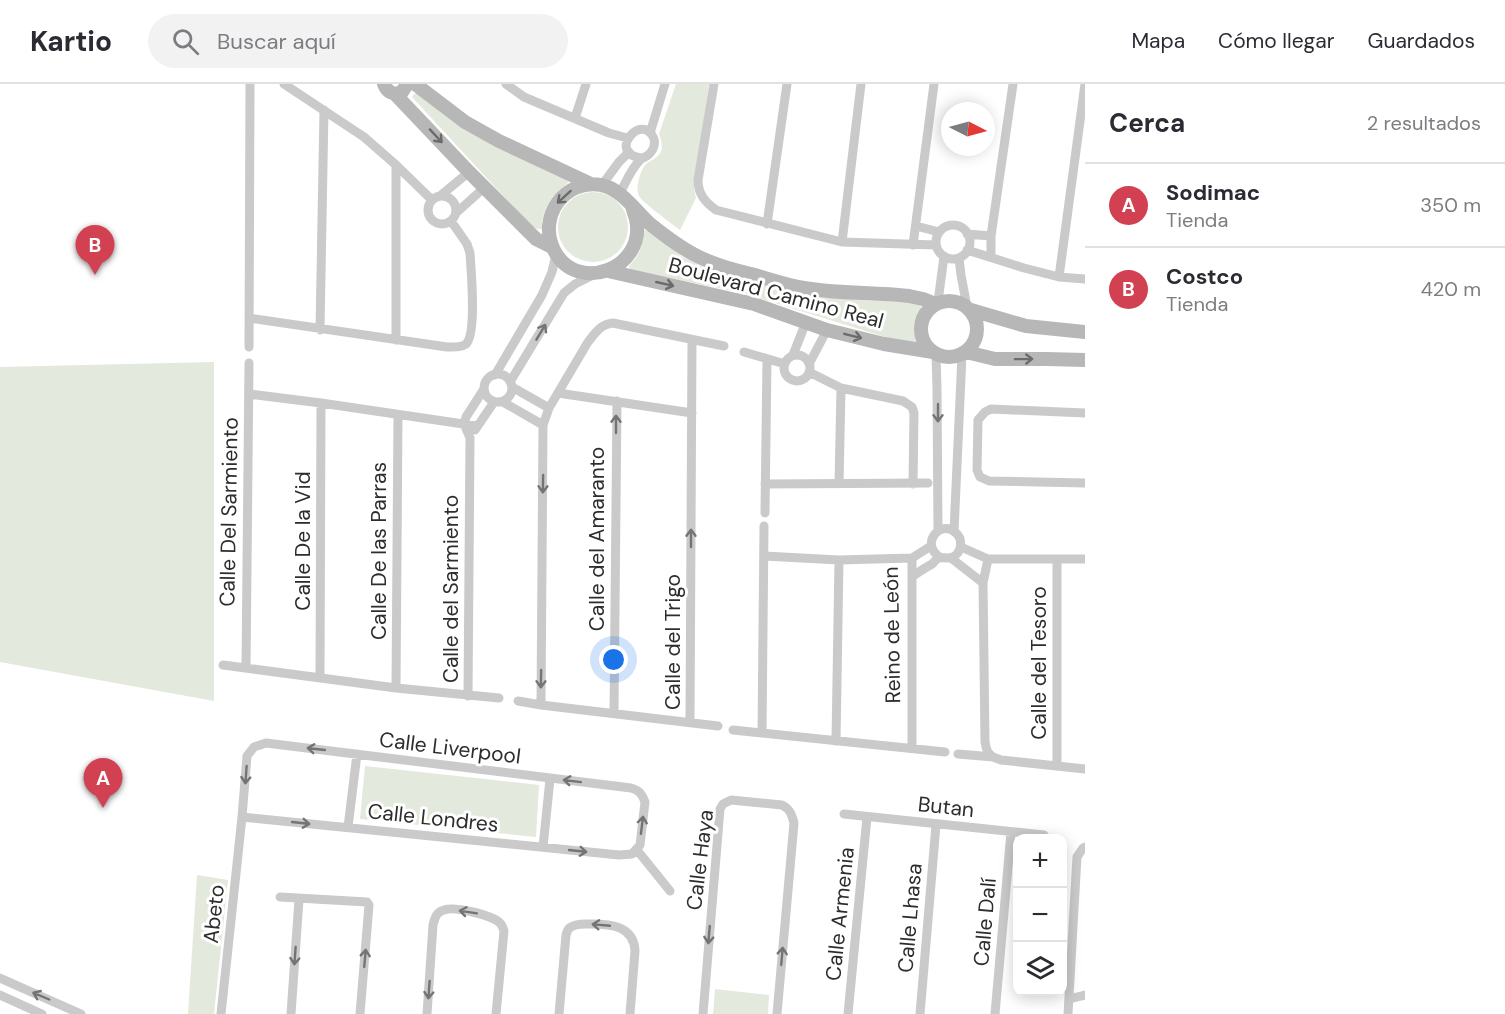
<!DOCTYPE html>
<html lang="es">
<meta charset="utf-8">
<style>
body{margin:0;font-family:"DM Sans",sans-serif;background:#f2f2f3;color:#2b2b33}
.controls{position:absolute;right:18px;bottom:18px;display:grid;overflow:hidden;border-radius:12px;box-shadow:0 3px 15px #0003}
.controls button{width:54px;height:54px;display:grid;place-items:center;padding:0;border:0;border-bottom:2px solid #e1e1e2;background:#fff;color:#2b2b33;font:30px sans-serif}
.compass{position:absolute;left:941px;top:18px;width:54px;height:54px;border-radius:50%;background:#fff;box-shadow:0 3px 15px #0003;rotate:96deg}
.you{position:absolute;left:614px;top:576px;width:21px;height:21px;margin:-15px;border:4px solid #fff;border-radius:50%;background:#1a73e8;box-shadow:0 0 0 9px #1a73e833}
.badge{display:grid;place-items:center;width:39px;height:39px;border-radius:50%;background:#d24152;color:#fff;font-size:20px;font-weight:700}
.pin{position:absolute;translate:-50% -50px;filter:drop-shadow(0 2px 3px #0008)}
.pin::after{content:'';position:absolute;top:32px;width:21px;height:18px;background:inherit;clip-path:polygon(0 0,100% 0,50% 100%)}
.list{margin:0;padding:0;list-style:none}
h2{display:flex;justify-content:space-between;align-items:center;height:78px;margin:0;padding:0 24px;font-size:26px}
h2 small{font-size:20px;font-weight:400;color:#7c7c81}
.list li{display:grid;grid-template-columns:39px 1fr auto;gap:18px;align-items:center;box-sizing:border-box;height:84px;padding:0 24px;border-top:2px solid #e1e1e2}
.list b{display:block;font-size:22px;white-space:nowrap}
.list p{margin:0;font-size:20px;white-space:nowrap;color:#7c7c81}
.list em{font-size:20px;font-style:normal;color:#7c7c81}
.icon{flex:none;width:33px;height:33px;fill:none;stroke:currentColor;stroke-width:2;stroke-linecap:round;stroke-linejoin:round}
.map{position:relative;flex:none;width:1085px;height:930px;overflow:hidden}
header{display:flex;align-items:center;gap:36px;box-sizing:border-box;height:84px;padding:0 30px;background:#fff;border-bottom:2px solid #e1e1e2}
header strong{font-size:28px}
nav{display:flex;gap:33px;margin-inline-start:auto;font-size:21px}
.search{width:420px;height:54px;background:#f2f2f3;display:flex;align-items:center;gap:15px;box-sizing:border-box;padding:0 21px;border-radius:33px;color:#7c7c81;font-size:22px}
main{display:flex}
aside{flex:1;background:#fff}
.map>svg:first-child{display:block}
.green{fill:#e3e9dc}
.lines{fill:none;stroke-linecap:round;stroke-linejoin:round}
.street{stroke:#cacaca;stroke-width:9}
.secondary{stroke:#b7b7b7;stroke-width:14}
.oneway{stroke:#6b6b6b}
.oneway2{stroke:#747474}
.labels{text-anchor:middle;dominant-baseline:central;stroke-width:6;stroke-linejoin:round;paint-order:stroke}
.street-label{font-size:21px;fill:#2d2d2d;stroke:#fff}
</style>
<header>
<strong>Kartio</strong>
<div class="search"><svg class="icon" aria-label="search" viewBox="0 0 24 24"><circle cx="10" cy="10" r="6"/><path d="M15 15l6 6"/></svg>Buscar aquí</div>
<nav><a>Mapa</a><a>Cómo llegar</a><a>Guardados</a></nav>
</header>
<main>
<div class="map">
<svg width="1085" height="930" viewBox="0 0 1085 930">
<rect width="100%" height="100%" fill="#fff"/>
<!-- green -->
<path class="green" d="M676 0H709L694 105 696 114 680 146C672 140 642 118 639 112 635 104 640 87 646 80 648 78 651 77 654 75 664 69 663 60 659 50Z
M418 9 566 93 569 98C554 110 541 124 542 145H538L531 142 412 13 414 10Z
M558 143a35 35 0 1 1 70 0a35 35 0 1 1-70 0Z
M650 146 681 172 699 181 774 203 810 212 860 216 919 218 921 223 916 241 917 260 898 257 743 209 630 186 629 182C640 171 643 162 643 147Z
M214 278V617L0 578V283Z
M365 682 539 701 536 753 360 735Z
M197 791 228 796 214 930H188Z
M715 905 769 911 768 930H713Z"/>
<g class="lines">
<!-- street -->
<path class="street" d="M284 0 364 53 396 81 432 116
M506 0 524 13 609 49 627 54
M714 0 698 96C698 110 705 118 716 126L842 158 936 161
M575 34 586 0
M650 49 665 0
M602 101 619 78 629 68
M620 109C626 98 631 85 640 76 643 73 648 73 651 68 654 65 655 59 654 55 643 26 605 70 642 74
M428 126a14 14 0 1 1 28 0a14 14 0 1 1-28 0Z
M440 112 469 88
M456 129 485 103
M767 140 787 0
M936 158a17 17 0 1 1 34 0a17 17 0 1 1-34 0Z
M916 142 939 148
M967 150 991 152
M842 158 861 0
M913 161 934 0
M967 166 1024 184 1059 193 1085 195
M991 173V152L1013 0
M959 174 961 191 967 223
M1059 193 1085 0
M938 218 944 172
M249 234 447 263C453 263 461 264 466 260 477 249 471 186 470 169L467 160 451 137
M320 246 324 26
M396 256V81
M249 263 250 0
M744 268 785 280
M936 270 937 305 938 447
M793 271 806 238
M784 284a13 13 0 1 1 26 0a13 13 0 1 1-26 0Z
M809 280 827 246
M809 288 841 304 903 317 912 323 914 329 913 400
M484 304a14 14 0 1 1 28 0a14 14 0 1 1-28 0Z
M495 291 542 211 552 188 556 170
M510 298 564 209 575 200 593 191
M512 303 549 324
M558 309 692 329
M249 310 321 319 477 342
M503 318 543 341
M1085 329 991 325 985 328 978 336 977 386 980 393 989 397 1085 399
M475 346 494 318
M765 400 928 399
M839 400 841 304
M765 429 767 275
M954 447 962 271
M961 463 988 475H1085
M764 472 839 476 912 474 931 462
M951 474 983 499
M988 475 983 499 985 658C986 664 987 669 993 673
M912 493C918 488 925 484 932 480 934 478 936 475 939 474 943 473 948 475 953 473 962 468 963 455 956 449 941 434 919 460 940 473
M223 581 396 604 499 614
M246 584 249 279
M320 594 321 319
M396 604 398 331
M468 612 470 354 464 340 466 333 484 305
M518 617 541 621
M614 629 617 317
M690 638 692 256
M718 642 541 621 543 341 549 324 588 258C595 249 601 240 613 239L724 262
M733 646 945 668
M762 649 764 442
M836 657 839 476
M912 664V474
M958 670 993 673 1001 676 1085 685
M1057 682V475
M844 730 1044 751
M348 743 357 670
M543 763 550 695
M637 766 670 807
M280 813 367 818 369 821 360 930
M0 894 81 930
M0 911 42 930
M1069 915 1085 911
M221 930 242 733 247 672 254 663 266 659 631 704C639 706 642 710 645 718L640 761 632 770 619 771 242 733
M291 930 299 815
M427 930 433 841C435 834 436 828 444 826 454 822 492 831 500 839 502 841 503 844 504 847L496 930
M559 930 566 851C568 846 567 845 571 843 577 839 584 840 591 840 611 840 634 842 635 867L630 930
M703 930 720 725 723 720 731 716 782 721C790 725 792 731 794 739L777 930
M848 930 867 733
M920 930 936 741
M995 930 1011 748
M1068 930 1077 773 1083 764 1085 763"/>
<!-- secondary -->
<path class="secondary" d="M384 0C387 8 394 12 402 8L407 0
M415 0 465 38 499 57 591 100
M395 10 469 88 536 155 552 163
M632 122C633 127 635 131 636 135 647 185 576 211 554 166 537 133 565 94 601 101 620 104 636 127 650 140 665 152 682 165 699 173 716 181 733 186 751 190 769 195 786 201 804 204 838 210 874 208 909 212L923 215 935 220
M608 187 754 220 827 246 884 260 933 268
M921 245a28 28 0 1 1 56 0a28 28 0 1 1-56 0Z
M971 226 1026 242 1085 248
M966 268 995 275H1046L1085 276"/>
</g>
<!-- one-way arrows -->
<defs><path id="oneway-shaft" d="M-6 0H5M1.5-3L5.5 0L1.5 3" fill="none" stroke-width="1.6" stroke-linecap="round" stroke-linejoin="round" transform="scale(1.5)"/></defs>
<g class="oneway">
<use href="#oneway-shaft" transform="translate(436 52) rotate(47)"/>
<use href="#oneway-shaft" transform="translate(564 113) rotate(138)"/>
<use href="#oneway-shaft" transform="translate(665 200) rotate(13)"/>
<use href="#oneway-shaft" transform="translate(853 252) rotate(14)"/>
<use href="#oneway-shaft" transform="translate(1024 275) rotate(-1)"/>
</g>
<g class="oneway2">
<use href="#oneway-shaft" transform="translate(541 248) rotate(-59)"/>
<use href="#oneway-shaft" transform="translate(938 329) rotate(90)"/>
<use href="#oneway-shaft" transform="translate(616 340) rotate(-90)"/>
<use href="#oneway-shaft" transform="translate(543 400) rotate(91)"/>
<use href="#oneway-shaft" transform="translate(691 454) rotate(-90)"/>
<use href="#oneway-shaft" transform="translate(541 595) rotate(91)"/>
<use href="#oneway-shaft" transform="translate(316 665) rotate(-174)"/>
<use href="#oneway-shaft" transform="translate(246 691) rotate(94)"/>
<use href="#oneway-shaft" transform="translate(572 697) rotate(-173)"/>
<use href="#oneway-shaft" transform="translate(301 739) rotate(6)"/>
<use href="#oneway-shaft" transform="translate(642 741) rotate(-83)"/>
<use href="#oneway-shaft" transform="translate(578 767) rotate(6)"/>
<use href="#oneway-shaft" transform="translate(468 828) rotate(-171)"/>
<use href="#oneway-shaft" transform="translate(601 841) rotate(-175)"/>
<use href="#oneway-shaft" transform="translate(709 851) rotate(95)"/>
<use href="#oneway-shaft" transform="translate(295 872) rotate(94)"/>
<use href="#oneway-shaft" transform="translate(782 872) rotate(-85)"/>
<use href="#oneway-shaft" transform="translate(365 874) rotate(-85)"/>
<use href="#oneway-shaft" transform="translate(429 906) rotate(94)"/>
<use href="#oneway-shaft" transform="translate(41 912) rotate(-157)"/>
</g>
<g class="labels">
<!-- street labels -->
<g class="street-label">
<text transform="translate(776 209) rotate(15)">Boulevard Camino Real</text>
<text transform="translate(229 428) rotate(-89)">Calle Del Sarmiento</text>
<text transform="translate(597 455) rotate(-90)">Calle del Amaranto</text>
<text transform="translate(303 457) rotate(-90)">Calle De la Vid</text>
<text transform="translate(379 467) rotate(-90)">Calle De las Parras</text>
<text transform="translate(451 505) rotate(-90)">Calle del Sarmiento</text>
<text transform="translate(892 551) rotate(-91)">Reino de León</text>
<text transform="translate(673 558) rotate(-90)">Calle del Trigo</text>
<text transform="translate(1039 579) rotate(-90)">Calle del Tesoro</text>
<text transform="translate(450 664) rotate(7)">Calle Liverpool</text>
<text transform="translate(946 723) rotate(6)">Butan</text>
<text transform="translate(433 734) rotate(6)">Calle Londres</text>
<text transform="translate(700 776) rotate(-83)">Calle Haya</text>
<text transform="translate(214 830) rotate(-84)">Abeto</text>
<text transform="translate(840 830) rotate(-84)">Calle Armenia</text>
<text transform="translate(910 834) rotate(-85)">Calle Lhasa</text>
<text transform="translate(985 838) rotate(-85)">Calle Dalí</text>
</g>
</g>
</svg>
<div class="controls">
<button>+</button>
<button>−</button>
<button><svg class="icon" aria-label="layers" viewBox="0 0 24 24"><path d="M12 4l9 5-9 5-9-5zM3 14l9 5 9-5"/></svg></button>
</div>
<svg class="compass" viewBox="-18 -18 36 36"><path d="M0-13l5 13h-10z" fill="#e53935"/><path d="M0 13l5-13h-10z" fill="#7c7c81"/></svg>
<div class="you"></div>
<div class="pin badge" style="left:103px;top:724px">A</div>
<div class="pin badge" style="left:95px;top:191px">B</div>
</div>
<aside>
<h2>Cerca<small>2 resultados</small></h2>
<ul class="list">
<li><span class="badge">A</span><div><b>Sodimac</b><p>Tienda</p></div><em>350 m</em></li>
<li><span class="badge">B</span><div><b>Costco</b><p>Tienda</p></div><em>420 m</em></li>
</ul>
</aside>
</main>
